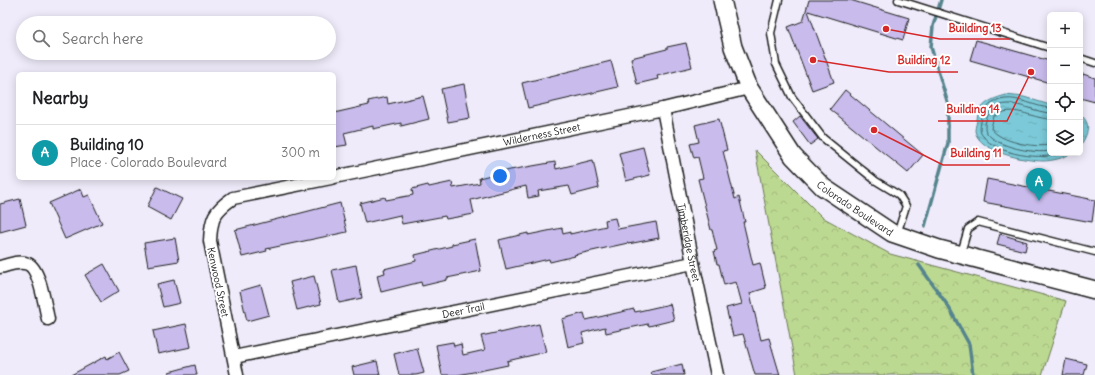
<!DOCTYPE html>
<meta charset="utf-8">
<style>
body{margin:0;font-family:Delius,sans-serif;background:#f2f2f2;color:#202124}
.controls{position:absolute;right:12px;top:12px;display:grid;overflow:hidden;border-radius:6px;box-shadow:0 2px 10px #0003}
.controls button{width:36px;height:36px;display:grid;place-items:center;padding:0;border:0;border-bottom:1px solid #e0e0e0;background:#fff;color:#202124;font:20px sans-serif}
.you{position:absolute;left:500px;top:176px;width:14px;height:14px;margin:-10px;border:3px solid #fff;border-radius:50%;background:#1a73e8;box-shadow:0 0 0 6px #1a73e833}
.badge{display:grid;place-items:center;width:26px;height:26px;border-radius:50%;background:#111827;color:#fff;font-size:13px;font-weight:700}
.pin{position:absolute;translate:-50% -33px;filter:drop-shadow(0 1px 2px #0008)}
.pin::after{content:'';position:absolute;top:21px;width:14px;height:12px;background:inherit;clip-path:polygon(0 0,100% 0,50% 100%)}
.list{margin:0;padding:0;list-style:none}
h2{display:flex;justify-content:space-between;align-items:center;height:52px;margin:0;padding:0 16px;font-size:17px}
h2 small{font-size:13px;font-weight:400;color:#757577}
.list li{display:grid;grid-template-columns:26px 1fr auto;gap:12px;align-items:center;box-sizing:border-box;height:56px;padding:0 16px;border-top:1px solid #e0e0e0}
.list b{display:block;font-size:15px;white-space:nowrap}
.list p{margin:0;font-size:13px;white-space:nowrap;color:#757577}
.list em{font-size:13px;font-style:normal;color:#757577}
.icon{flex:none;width:22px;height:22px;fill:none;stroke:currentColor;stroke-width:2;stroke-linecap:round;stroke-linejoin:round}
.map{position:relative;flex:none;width:1095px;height:375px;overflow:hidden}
.search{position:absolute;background:#fff;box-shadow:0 2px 10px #0003;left:16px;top:16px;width:320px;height:44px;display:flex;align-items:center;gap:10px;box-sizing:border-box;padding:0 14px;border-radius:22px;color:#757577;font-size:15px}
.panel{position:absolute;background:#fff;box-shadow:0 2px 10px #0003;left:16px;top:72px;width:320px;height:108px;border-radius:6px}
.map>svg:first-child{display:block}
.forest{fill:url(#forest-crowns);stroke:#6c7a56}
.water{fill:url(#water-ripples);stroke:#55848d}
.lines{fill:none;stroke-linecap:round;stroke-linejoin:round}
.shore{stroke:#426268;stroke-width:1}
.stream{stroke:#55848d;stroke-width:3.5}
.building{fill:#c9bced;stroke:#1c1c1c}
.service-casing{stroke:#1c1c1c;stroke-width:9}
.minor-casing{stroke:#1c1c1c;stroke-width:15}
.secondary-casing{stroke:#1c1c1c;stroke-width:20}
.service{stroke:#fff;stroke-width:6}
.minor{stroke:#fff;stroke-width:12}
.secondary{stroke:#fff;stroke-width:17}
.labels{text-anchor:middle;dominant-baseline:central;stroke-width:4;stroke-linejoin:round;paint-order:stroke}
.street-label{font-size:10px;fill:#1c1c1c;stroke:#fff}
.leader{fill:none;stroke:#d62828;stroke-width:1.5}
.callout-dot{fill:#d62828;stroke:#fff;stroke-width:1.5}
.callout-label{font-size:11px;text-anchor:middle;font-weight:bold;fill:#d62828;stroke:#fff;stroke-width:4;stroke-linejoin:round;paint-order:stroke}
</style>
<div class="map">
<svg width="1095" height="375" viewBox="0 0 1095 375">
<defs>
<pattern id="forest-crowns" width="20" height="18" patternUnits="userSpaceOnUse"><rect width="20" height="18" fill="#bcd991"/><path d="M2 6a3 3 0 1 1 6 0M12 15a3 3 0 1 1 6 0" fill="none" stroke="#a1ba7c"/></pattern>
<pattern id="water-ripples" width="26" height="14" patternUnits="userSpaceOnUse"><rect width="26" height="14" fill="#7bcad9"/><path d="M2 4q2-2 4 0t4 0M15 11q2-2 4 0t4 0" fill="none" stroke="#6aadba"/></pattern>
</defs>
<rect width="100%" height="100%" fill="#efebfa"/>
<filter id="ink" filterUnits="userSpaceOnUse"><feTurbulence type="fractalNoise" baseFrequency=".025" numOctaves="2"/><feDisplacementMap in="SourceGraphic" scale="8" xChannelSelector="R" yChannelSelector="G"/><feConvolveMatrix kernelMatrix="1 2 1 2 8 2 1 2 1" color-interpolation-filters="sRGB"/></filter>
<g filter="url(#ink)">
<!-- forest -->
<path class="forest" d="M755 150 822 217 890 254 1066 301 1042 375H797Z"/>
<!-- water -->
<path class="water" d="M1006 95 1024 97 1050 105V153H1072C1064 158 1052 161 1043 161 1025 161 979 152 975 131 975 127 977 122 977 119 980 103 992 99 1006 95Z
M1080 114C1093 125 1087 134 1080 147Z"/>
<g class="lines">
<!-- shore -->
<path class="shore" d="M1050 108C1035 107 1020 97 1005 99 991 101 983 108 981 122 980 127 979 132 983 136 996 155 1043 161 1063 153
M1050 113C1036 112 1022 104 1008 104 995 104 987 112 985 125 985 128 985 131 987 133 997 147 1034 154 1050 151
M1050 119C1029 118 1015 104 994 116L991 128C999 142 1035 148 1050 145"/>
<!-- stream -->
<path class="stream" d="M925 226 948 143V104L931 47 933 26 941 0
M919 265 948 306 969 344 973 375"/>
</g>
<!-- building -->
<path class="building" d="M809 0H850L909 18 903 40 808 11 834 82 812 90 788 27 803 21Z
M976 40 1050 61V83L970 60Z
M686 43 692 67 657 76 658 79 637 84 631 58 667 49V47Z
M611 61 618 87 528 108 522 83Z
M1083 74 1095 78V102L1080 98V84Z
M464 84 470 118 448 122 441 89Z
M845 90 923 155 908 173 830 109Z
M423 96 429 119 401 126V123L373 129V126L344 133 347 145 334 147V113L369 105 368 101 387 97 388 104Z
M800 116 818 139 810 145 793 122Z
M719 119 727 150 723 151 735 199 739 197 745 222H743L753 265 760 263 766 288 750 293 761 340 769 338 780 375H755L743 334 733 336 726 308 742 304 736 282 724 285 719 264H717L714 251 717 250 712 230H711L698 179 703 178 698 157 694 158 690 144 699 142 695 125Z
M643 147 650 175 626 181 619 153Z
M593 160 599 188 572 195 569 186 538 191 539 196 528 198 526 186 471 200 474 214 446 219 445 216 402 224 400 215 365 223 360 203 385 197 386 200 413 195 412 189 428 185 429 187 452 182 453 188 480 183 479 178 510 170 555 162 556 169Z
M987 179 1095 200 1092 222 983 202Z
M157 187 182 199 171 220 147 207Z
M81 189 84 197 89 195 102 223 65 239 49 203Z
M20 199 26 225 0 232V204Z
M340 203 347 232 266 249 267 251 242 257 235 230Z
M615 218 618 229 656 222 659 238 628 244V243L574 255 575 256 550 262 549 259 506 269 499 240 528 233V235L562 228 563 234 570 232V234L606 226 605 220Z
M1000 234 1027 242 1025 251 997 244Z
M175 238 179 261 148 266 144 243Z
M475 239 481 271 447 278V280L422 286 421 282 381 292 377 275 385 273 384 269 416 261 415 255 452 246V244Z
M104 264 119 291 101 302 85 275Z
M356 265 362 298 339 303 332 270Z
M314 276 321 304 297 310 290 282Z
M174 280 180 303 163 307 157 284Z
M261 285 269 315 247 321 240 291Z
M670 304 674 320 649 326 648 324 606 333 605 327 582 333 584 343 568 347 562 319 584 313 586 320 634 309 635 312Z
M186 324 191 347 158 354 153 331Z
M539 324 546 352 507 361 508 365 479 371 457 375H442L436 345 453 342 454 346 461 344 463 355 485 350 481 336 500 332V333Z
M417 348 424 373 416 375H399L394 354Z
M119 352 129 371 120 375H71L106 356 107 359Z
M1066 359 1087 364 1084 375H1063Z
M377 361 380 375H354L352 367Z
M682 364 684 375H652L651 372Z
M195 365 197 375H169V372Z"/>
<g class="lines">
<!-- service casing -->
<g class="service-casing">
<path id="service" d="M779 0 771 33 776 64 792 97 823 138 876 181 899 195 906 206 897 234
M898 0 1050 48
M1080 58 1095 63
M961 253 968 229 978 222 1095 252"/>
</g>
<!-- minor casing -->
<g class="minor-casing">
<g id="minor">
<path id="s1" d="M663 109 693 263 717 375"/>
<path id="s2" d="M334 177 663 109 749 88"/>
<path d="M0 267C9 265 19 260 28 264 40 269 45 307 48 319"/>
<path id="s3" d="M234 357 693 263"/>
<path d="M237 375 210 241C211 218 214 211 233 198L331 178"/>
</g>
</g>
<!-- secondary casing -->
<g class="secondary-casing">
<g id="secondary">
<path id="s4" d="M722 0 733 47 749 88 793 156 823 187 892 233 939 249 1095 290"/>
</g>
</g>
<!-- service -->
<use href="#service" class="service"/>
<!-- minor -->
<use href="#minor" class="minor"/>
<!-- secondary -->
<use href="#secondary" class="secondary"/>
</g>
</g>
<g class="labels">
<!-- street labels -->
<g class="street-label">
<text stroke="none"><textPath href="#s2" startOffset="212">Wilderness Street</textPath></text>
<text stroke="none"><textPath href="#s4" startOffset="255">Colorado Boulevard</textPath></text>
<text stroke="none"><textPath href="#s1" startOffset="136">Timberidge Street</textPath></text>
<text transform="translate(218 282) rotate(78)">Kenwood Street</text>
<text stroke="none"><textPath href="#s3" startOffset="234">Deer Trail</textPath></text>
</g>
</g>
<!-- callouts -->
<path class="leader" d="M886 29L940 39H1010M813 60L889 72H958M1031 72L1007 121H938M874 130L943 165H1010"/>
<g class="callout-dot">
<circle cx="886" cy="29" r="4"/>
<circle cx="813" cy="60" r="4"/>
<circle cx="1031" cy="72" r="4"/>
<circle cx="874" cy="130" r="4"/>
</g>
<g class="callout-label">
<text x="975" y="32">Building 13</text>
<text x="924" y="64">Building 12</text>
<text x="973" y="113">Building 14</text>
<text x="976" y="157">Building 11</text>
</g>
</svg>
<div class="controls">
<button>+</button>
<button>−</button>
<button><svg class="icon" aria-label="locate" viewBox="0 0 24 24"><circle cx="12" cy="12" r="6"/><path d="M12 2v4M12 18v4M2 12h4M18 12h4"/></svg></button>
<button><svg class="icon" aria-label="layers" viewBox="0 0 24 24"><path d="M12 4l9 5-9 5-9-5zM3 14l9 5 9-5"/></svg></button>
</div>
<div class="you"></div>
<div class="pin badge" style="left:1039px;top:201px;background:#0f9aa8">A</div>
<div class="search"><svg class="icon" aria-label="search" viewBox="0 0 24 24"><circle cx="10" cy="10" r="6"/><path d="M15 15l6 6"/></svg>Search here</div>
<section class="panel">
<h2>Nearby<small></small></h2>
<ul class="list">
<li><span class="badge" style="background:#0f9aa8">A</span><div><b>Building 10</b><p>Place · Colorado Boulevard</p></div><em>300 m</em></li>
</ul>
</section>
</div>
